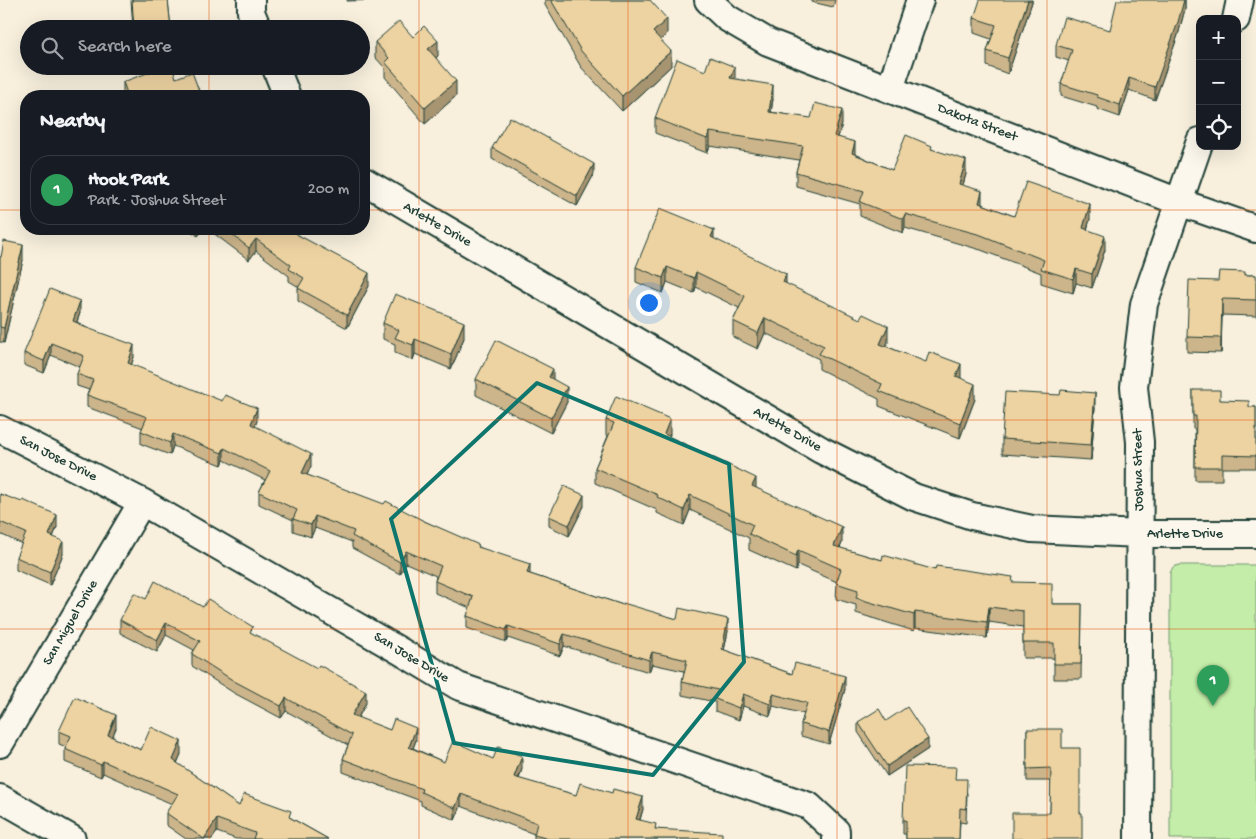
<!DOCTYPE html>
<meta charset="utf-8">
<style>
body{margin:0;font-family:"Gochi Hand",sans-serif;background:#242831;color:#f1f3f6}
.controls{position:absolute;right:15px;top:15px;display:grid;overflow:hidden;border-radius:10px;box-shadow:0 5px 20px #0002}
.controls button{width:45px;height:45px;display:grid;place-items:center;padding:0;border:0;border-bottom:1px solid #363941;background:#171b24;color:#f1f3f6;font:25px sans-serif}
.you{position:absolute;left:648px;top:302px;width:18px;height:18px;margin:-12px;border:4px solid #fff;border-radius:50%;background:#1a73e8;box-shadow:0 0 0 8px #1a73e833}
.badge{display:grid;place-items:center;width:32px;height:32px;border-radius:50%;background:#db2777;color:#fff;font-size:16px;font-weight:700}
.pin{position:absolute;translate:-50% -41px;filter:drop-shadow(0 1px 2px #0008)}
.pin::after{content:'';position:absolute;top:26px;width:18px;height:15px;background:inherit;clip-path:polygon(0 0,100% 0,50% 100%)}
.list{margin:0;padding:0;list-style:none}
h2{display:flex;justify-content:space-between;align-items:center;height:65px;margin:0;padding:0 20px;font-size:21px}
h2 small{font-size:16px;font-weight:400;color:#9ea1a6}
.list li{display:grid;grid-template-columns:32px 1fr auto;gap:15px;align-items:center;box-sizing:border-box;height:70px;margin:0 10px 10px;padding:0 10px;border:1px solid #363941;border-radius:20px}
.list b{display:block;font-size:19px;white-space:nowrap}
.list p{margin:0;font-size:16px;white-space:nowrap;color:#9ea1a6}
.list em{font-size:16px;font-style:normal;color:#9ea1a6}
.icon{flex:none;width:28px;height:28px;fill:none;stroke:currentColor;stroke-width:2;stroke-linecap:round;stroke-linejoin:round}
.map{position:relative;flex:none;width:1256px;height:839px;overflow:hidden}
.search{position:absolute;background:#171b24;box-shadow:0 5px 20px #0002;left:20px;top:20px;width:350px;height:55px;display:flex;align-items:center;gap:12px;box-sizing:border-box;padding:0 18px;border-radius:28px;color:#9ea1a6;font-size:19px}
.panel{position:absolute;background:#171b24;box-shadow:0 5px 20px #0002;left:20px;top:90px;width:350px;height:145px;border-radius:20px}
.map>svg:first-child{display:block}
.green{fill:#c3eda8;stroke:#71956e}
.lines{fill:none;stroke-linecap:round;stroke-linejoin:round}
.minor-casing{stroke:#1f3d34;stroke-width:30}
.minor{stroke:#fbf7ec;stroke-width:26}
.wall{fill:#cdb58b;stroke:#1f3d34}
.shaded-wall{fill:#a79471;stroke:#1f3d34}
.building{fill:#eed3a2;stroke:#1f3d34}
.marked{fill:none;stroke:#0f766e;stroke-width:4;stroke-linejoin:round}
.grid{fill:none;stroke:#e8590c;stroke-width:1;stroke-opacity:0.55}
.labels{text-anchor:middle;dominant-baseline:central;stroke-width:5;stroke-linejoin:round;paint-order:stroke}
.street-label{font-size:14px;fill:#1f3d34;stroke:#fbf7ec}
</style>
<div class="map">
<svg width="1256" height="839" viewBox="0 0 1256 839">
<rect width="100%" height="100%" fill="#f8f0dd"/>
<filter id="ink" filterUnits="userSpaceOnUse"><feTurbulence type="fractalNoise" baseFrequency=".02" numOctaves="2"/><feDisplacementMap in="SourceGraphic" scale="10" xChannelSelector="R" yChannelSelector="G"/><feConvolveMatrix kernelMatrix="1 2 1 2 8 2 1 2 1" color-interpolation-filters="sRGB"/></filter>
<g filter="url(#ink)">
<!-- green -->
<path class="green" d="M1179 565H1256V839H1170V573L1173 567Z"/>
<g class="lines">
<!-- minor casing -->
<g class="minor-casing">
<path id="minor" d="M251 0V12L258 29
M708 0 727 18 768 42 1179 202 1256 229
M1236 19 1240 0
M275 66 287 96
M890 89 920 0
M364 181 821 450 914 497 972 516 1032 529 1140 534H1256
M0 429 142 502 400 651 458 686 809 806 836 831V839
M0 744 142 502
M0 798 72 839
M1138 839 1140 442 1134 387 1144 304 1200 141"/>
</g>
<!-- minor -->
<use href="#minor" class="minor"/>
</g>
<!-- wall -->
<path class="wall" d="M131 0H168L171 29H133Z
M347 0H378L347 1Z
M545 0H650L667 34 661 40 671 66 622 111 581 67 545 5Z
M812 0H835L833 7 812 2Z
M1032 0V2L1008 74 987 66V51L991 39 974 33V18Z
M1185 0V9L1178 35 1155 100 1129 90 1120 117 1097 109V107L1061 96V84L1069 61 1056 57V45L1110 30Z
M413 37 438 56 436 58 456 96 425 124 385 77V68L375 57V42Z
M705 71 735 79 773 99 771 112 842 124 838 137 855 154 892 170 932 149 966 174 963 185 982 204 1014 216 1090 219 1087 230 1105 250 1092 288 1076 283 1073 293 1041 283V273L981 250 905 228 903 233 860 216V204L796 186V172L799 160 710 146 707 153 655 133V118Z
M176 78 201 96H124L123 93V82Z
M492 148 594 174 577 206 492 159Z
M188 229H204L198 236Z
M208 229H290L369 286 347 328 298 301V288L299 287 289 281V276L256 251 249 260Z
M714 239 786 284 888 342 886 346 961 378 975 399 960 438 879 406V399L819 369V359L765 333 758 349 733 337V321L739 308 696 287 694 293 667 282 663 293 636 282V267Z
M0 257 23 260 4 343 0 342Z
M1245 275H1256V316L1222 315 1221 353 1187 352V337L1218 281Z
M80 313 77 322 134 357 131 365 257 421 255 426 311 466 307 475 424 521 479 547 530 574 623 605 677 619 728 631 724 650 792 674 845 689 829 744 801 736V724L804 714 773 706 770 716 743 706 739 720 715 711V702L682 695V682L684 671 652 664 649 672 564 646 560 656 508 638 506 642 467 628V616L470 608 435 593V581L436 576 406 563 400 574 352 548V542L315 528 311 537 293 531V520L259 504V492L265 480 224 460 222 465 173 446 170 455 141 444V431L143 428 87 407V395L89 390 77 386V374L80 367 51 355 44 373 24 365V353Z
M383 323 464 338 451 369 415 354 413 360 395 353V344L383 339Z
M476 379H553L567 402 551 433 476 395Z
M1193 390 1220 400 1249 407H1256V468H1222V480H1195V429H1193Z
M1095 408 1091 460 1002 454V439Z
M606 420 670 434 669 437 756 488 842 543 840 548 882 560 935 570 1013 582 1052 604H1082L1081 679H1054V658H1023V627L989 622 987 638 915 628 914 631 856 613V605L836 599 837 582 798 565 796 571 749 550V538L690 510 684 525 657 513V510L595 483V468L608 436 606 435Z
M0 494 57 527 53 537 63 554 50 585 16 570V557L22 544 0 534Z
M584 506 569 536 549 526V516Z
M146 599 203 607 253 634 366 703 358 718 416 740 413 748 444 762 493 759 522 769 519 779 576 795 643 809 640 820 656 829 722 839H534V834L461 806 455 820 421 805V801L343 772V759L348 745 286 711 281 718 234 693 192 666V654L194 650 166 635 157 652 120 633V620Z
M886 721 928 749 887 776 858 732V722Z
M116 728 112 737 141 750 181 754 177 763 239 806 291 818 328 839H236L217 832 212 839H186L166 825V813L172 804 103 773 101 777 65 762V749L66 747 59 744V731Z
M1027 729 1062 748 1080 813H1050L1051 781H1027Z
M956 779 967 793 966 823 960 822 959 839H906V834H903V820Z"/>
<!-- shaded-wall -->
<path class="shaded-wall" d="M1028 0H1032V2L1008 74V58Z
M1184 0H1185V9L1178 35 1155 100V87Z
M667 19V34L653 47V32Z
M438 41V56L428 64V49Z
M671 51V66L622 111V96Z
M735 67V81L730 78Z
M1129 78V90L1120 117V105Z
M456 81V96L425 124V108Z
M773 85V99L769 126V112Z
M842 110V124L834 150V136Z
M710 132V146L707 153V139Z
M855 142V156L852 153Z
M966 160V174L959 198V184Z
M594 164V174L577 206V196Z
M982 191V205L979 203Z
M1090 204V219L1083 243V228Z
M905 214V228L903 233V219Z
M198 229H204L198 236Z
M714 230V245L711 237Z
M1105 236V250L1092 288V274Z
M256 239V251L249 260V248Z
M23 245V260L4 343V328Z
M667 267V282L663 293V278Z
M1076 269V283L1073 293V279Z
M696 272V287L694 293V278Z
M369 273V286L347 328V315Z
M786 274V289L783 282Z
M1222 299V315L1221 353V338Z
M80 301V313L73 333V321Z
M765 318V333L758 349V333Z
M464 322V338L451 369V354Z
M888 326V342L880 359V344Z
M415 339V354L413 360V345Z
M51 343V355L44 373V361Z
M134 345V357L128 375V363Z
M961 364V379L956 376Z
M553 369V385L549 377Z
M975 384V399L960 438V423Z
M567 387V402L551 433V418Z
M1095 393V408L1091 460V445Z
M257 408V421L251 436V424Z
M670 419V434L664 449V434Z
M173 434V446L170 455V443Z
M224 448V460L222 465V453Z
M311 454V466L302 486V473Z
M756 478V493L752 486Z
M584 495V506L569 536V525Z
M690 495V510L684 525V510Z
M57 515V527L49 547V535Z
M315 516V528L311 537V525Z
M842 527V543L834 561V546Z
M63 541V554L50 585V572Z
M798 550V565L796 571V556Z
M406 551V563L400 574V562Z
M530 564V576L527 573Z
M989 607V622L987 638V622Z
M915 612V628L914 631V615Z
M728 619V631L722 661V649Z
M166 623V635L157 652V640Z
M508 626V638L506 642V630Z
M564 634V646L560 656V644Z
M652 652V664L649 672V660Z
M845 676V689L829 744V732Z
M366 691V703L352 728V715Z
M743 694V706L739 720V708Z
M773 694V706L770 716V704Z
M286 698V711L281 718V706Z
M116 715V728L108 748V735Z
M416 728V740L409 759V747Z
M928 739V749L887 776V766Z
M181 741V754L173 773V760Z
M522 756V769L514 790V777Z
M103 761V773L101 777V765Z
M461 794V806L455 820V808Z
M643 797V809L636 832V819Z
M217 819V832L212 839H204Z"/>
<!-- building -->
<path class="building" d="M132 0H168L171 29H134Z
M551 0H650L667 19 653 32 671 51 622 96 581 51Z
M980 0H1028L1008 58 987 51 996 25 974 18Z
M1117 0H1184L1178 22 1155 87 1129 78 1120 105 1097 97V95L1061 84 1072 50 1056 45 1064 17 1110 30Z
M399 21 413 37 424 26 438 41 428 49 456 81 425 108 385 62 389 58 375 42Z
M710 57 735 67 730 78 773 85 769 112 811 118 815 103 842 110 834 136 855 142 852 153 892 170 906 135 932 146 931 149 966 160 959 184 982 191 979 203 1014 216 1026 182 1090 204 1083 228 1105 236 1092 274 1076 269 1073 279 1041 269 1044 260 981 235 905 214 903 219 860 202 864 191 796 172 803 146 710 132 707 139 655 118 677 59 705 71Z
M166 66H172L176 78 192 72 201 96H128L123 82Z
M510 117 594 164 577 196 492 148Z
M660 208 714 230 711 237 786 274 783 282 860 319 863 314 888 326 880 344 926 362 929 352 961 364 956 376 975 384 960 423 879 391 882 384 819 354 824 346 765 318 758 333 733 321 745 296 696 272 694 278 667 267 663 278 636 267Z
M225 229H290L298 235 369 273 347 315 298 288 304 278 289 269 291 265 256 239 249 248Z
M4 241 23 245 4 328 0 327V257H1Z
M1219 271 1245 272V275H1256V300L1222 299 1221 338 1187 337 1189 280 1218 281Z
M50 289 80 301 73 321 80 324 79 325 134 345 128 363 222 401 225 395 257 408 251 424 311 454 302 473 384 504 386 501 424 521 479 545 478 547 530 564 527 573 623 605V603L677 619 679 608 728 619 722 649 792 674 795 663 845 676 829 732 801 724 807 703 773 694 770 704 743 694 739 708 715 699 718 690 682 682 687 660 652 652 649 660 564 634 560 644 508 626 506 630 467 616 473 597 435 581 441 566 406 551 400 562 352 536 354 531 315 516 311 525 293 519 297 510 259 492 270 471 224 448 222 453 173 434 170 443 141 431 147 417 87 395 93 380 77 374 84 356 51 343 44 361 24 353Z
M395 294 464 322 451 354 415 339 413 345 395 338 399 330 383 323Z
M496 340 553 369 549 377 567 387 551 418 476 379Z
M1061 390 1095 393 1091 445 1002 439 1005 392 1060 395Z
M1193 390H1220V400L1249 401V407H1256V456L1222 455V467H1195L1196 416H1193Z
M616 396 670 419 664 434 756 478 752 486 842 527 834 546 882 560 883 555 935 570 936 566 1013 577 1012 582 1052 583V604H1082L1081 664H1054V643H1023V611L989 607 987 622 915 612 914 615 856 598 858 590 836 583 841 569 798 550 796 556 749 534 753 525 690 495 684 510 657 497 658 495 595 468 614 423 606 420Z
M564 486 584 495 569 525 549 516Z
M0 494 22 502 23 500 57 515 49 535 63 541 50 572 16 557 26 533 0 522Z
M155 581 203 607 208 599 253 627 250 632 317 668 319 665 366 691 352 715 390 730 394 719 416 728 409 747 444 762 453 741 493 759 498 747 522 756 514 777 576 795 580 783 612 793 613 789 643 797 636 819 656 824 655 829 722 833V839H549L534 835 537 823 461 794 455 808 421 792 422 789 343 759 352 735 286 698 281 706 234 681 192 654 200 641 166 623 157 640 120 620 134 593 146 599Z
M75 697 116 715 108 735 141 750 151 727 181 741 173 760 239 806 244 794 291 811 289 817 328 839H253L255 833 217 819 204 839 166 813 178 794 103 761 101 765 65 749 71 736 59 731Z
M907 707 928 739 887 766 858 722 879 709 886 721Z
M1027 729H1062V748H1080V813H1082V839H1012V813H1050L1051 768 1027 769Z
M905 766 956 767 955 779H967L966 809 960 808 959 839H906V820H903Z"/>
</g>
<!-- marked area -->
<path class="marked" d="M537 383 729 464 744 662 653 775 454 743 391 519Z"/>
<!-- grid -->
<path class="grid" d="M209 0V29M419 0V839M628 0V839M837 0V839M1047 0V839M209 66V96M0 210H26M364 210H1256M209 229V839M0 420H1256M0 629H1256"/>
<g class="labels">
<!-- street labels -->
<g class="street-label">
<text transform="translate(977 123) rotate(21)">Dakota Street</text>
<text transform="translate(437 225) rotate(30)">Arlette Drive</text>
<text transform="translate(787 430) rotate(30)">Arlette Drive</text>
<text transform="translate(58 459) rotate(27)">San Jose Drive</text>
<text transform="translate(1139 470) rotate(-91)">Joshua Street</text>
<text x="1185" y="534">Arlette Drive</text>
<text transform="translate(71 623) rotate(-60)">San Miguel Drive</text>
<text transform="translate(411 658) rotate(31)">San Jose Drive</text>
</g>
</g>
</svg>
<div class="controls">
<button>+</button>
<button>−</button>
<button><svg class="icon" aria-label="locate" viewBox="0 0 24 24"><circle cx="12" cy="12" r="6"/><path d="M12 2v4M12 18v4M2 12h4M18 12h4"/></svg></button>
</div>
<div class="you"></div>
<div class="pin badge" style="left:1213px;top:706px;background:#2e9e5b">1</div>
<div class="search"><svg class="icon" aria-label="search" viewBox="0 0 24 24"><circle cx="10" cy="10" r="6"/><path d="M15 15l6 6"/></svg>Search here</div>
<section class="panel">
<h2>Nearby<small></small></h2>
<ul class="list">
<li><span class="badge" style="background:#2e9e5b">1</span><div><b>Hook Park</b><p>Park · Joshua Street</p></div><em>200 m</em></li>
</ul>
</section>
</div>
